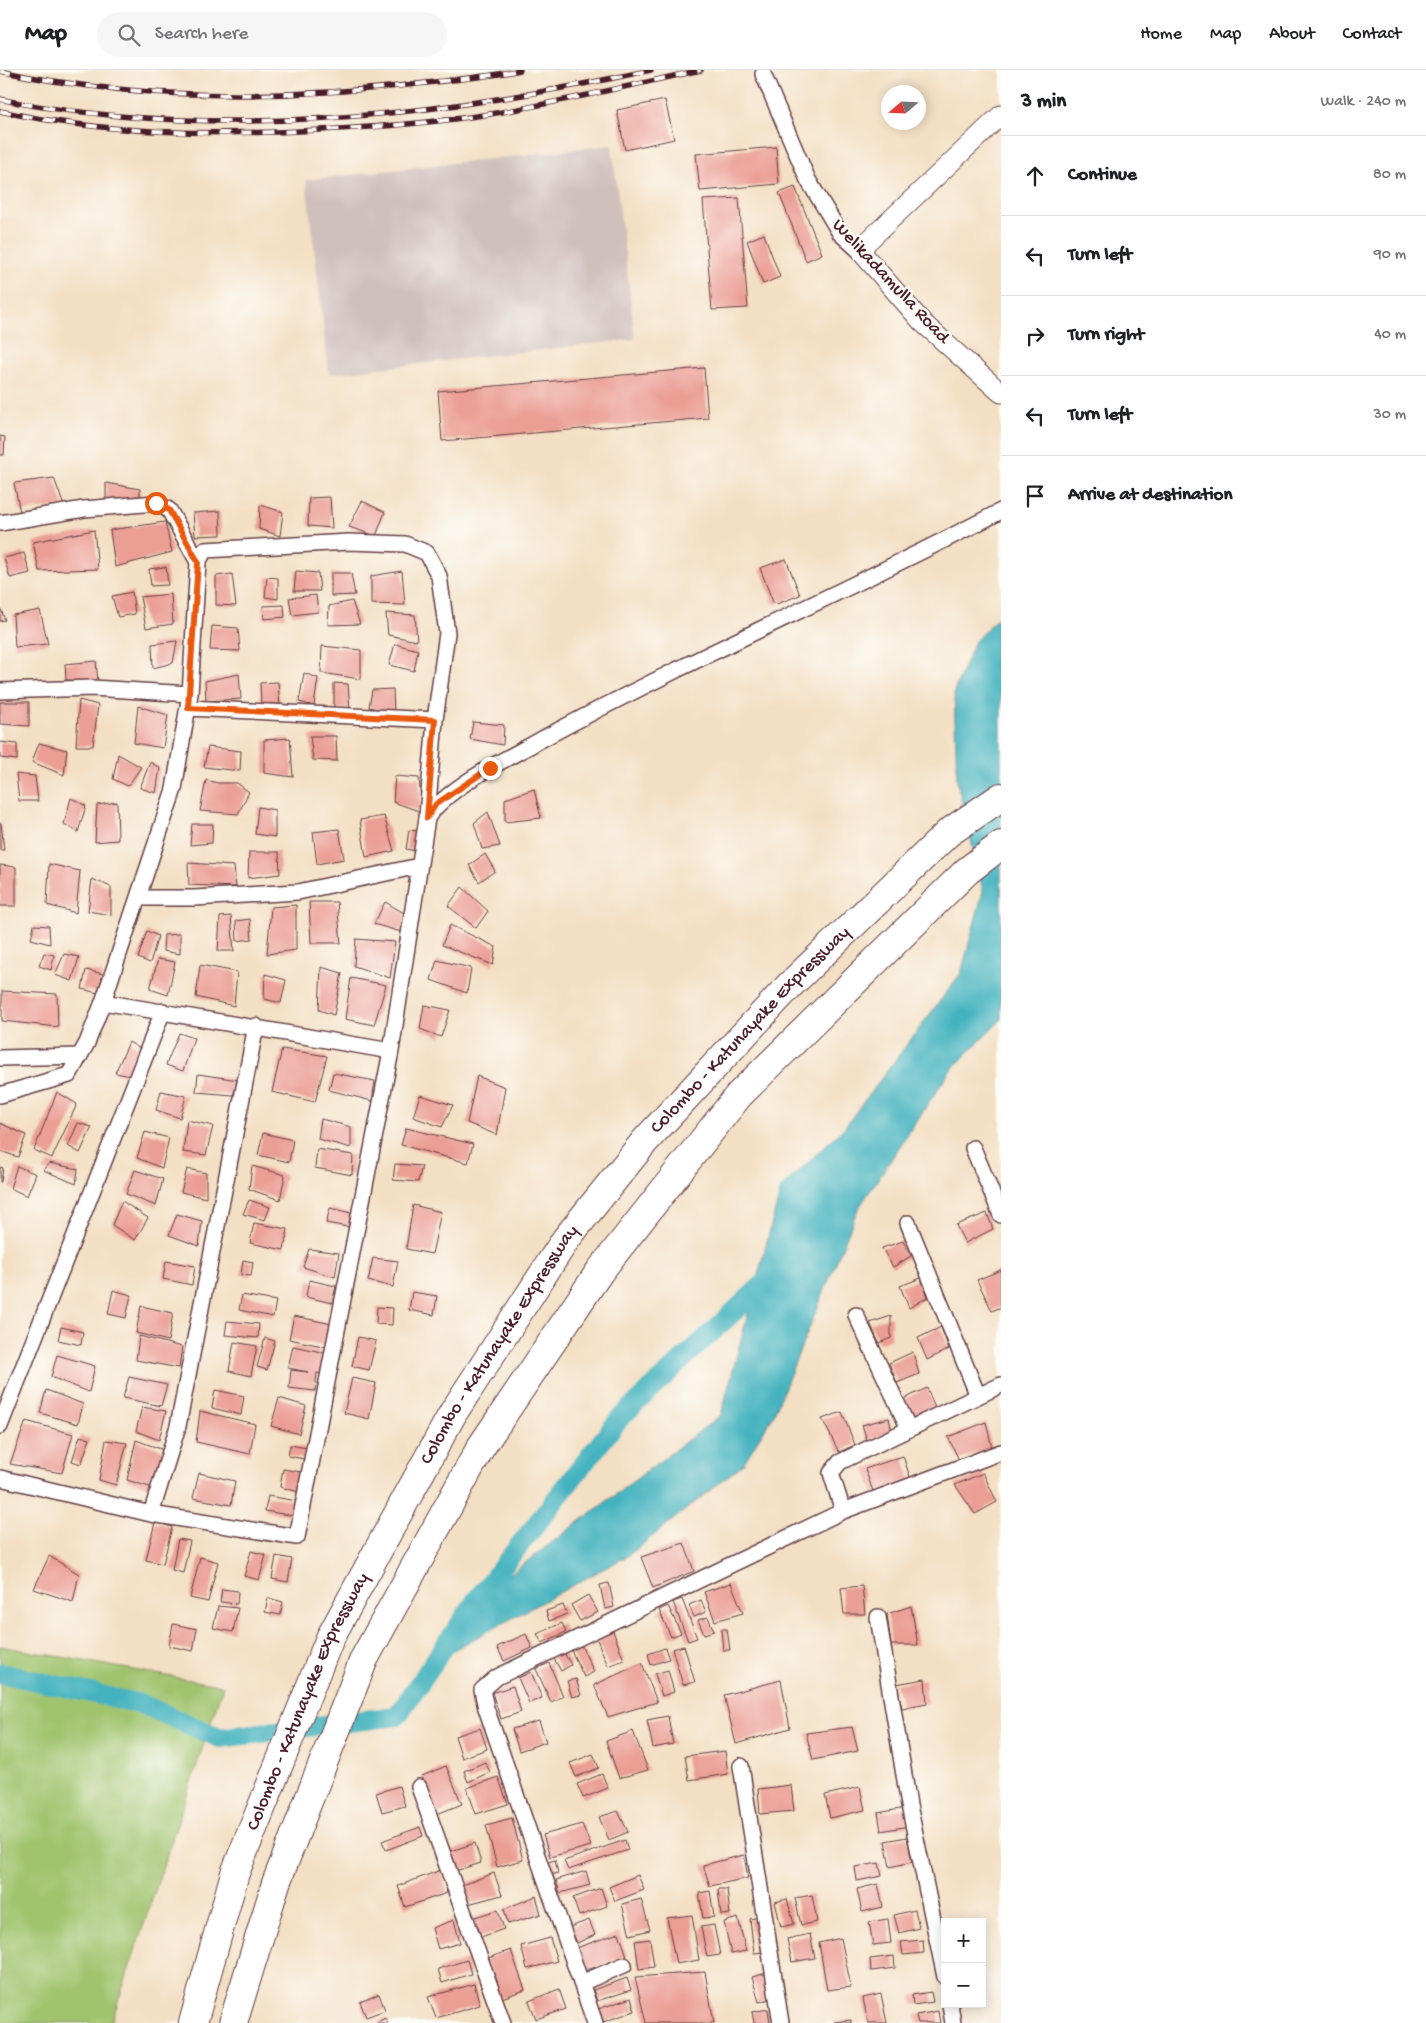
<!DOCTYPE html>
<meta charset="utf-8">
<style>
body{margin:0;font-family:"Gochi Hand",sans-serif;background:#f6f6f6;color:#202124}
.controls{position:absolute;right:15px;bottom:15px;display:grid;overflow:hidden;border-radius:0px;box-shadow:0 2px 12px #0003}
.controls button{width:45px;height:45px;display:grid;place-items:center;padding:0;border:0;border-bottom:1px solid #e0e0e0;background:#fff;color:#202124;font:25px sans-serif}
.compass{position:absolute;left:881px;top:15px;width:45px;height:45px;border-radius:50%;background:#fff;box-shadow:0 2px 12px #0003;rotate:251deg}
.stop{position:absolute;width:15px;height:15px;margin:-11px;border:4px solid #ea580c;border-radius:50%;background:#fff}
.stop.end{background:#ea580c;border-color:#fff;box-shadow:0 1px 5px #0008}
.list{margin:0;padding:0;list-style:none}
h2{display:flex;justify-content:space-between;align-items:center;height:65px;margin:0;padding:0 20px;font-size:21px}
h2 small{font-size:16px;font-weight:400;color:#757577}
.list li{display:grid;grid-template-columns:32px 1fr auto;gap:15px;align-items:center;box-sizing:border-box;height:80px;padding:0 20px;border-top:1px solid #e0e0e0}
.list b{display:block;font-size:19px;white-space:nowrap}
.list em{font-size:16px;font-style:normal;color:#757577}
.icon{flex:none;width:28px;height:28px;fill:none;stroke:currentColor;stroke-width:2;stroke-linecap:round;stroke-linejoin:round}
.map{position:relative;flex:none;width:1001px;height:1953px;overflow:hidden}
header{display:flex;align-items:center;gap:30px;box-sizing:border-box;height:70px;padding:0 25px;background:#fff;border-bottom:1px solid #e0e0e0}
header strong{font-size:24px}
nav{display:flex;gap:28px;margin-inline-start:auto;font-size:18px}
.search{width:350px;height:45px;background:#f6f6f6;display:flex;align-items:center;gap:12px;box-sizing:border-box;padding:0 18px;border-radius:28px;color:#757577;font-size:19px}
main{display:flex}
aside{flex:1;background:#fff}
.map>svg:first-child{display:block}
.industrial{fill:#d0c0bc}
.green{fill:#a0c46e;stroke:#75724c}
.water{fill:#44b3bf;stroke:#476975}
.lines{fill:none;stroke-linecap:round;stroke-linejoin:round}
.canal{stroke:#44b3bf;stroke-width:20}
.building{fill:#eb9e94}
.minor-casing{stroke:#633c42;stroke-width:18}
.tertiary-casing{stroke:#633c42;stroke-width:21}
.motorway-casing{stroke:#633c42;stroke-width:30}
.minor{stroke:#fff;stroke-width:15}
.tertiary{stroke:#fff;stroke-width:19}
.motorway{stroke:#fff;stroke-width:28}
.rail-casing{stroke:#4a1f2b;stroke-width:5.5}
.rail{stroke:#fdfcf7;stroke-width:4;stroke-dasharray:11;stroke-linecap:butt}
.route{stroke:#ea580c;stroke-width:6}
.labels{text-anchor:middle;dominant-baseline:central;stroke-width:5;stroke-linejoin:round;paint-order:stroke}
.street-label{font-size:19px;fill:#4a1f2b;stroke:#fdfcf7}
</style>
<header>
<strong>Map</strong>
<div class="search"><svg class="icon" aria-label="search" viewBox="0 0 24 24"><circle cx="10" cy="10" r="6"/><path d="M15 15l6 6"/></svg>Search here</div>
<nav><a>Home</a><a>Map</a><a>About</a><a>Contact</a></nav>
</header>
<main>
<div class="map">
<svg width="1001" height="1953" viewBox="0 0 1001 1953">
<rect width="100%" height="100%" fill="#fdfcf7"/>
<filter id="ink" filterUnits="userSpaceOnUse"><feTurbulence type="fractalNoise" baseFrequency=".02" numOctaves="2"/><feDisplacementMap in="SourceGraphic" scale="10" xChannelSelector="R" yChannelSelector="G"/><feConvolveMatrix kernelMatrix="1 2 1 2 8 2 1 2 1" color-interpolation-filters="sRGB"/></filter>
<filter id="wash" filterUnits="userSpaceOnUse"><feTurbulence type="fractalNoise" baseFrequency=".0096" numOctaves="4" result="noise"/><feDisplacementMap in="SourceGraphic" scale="20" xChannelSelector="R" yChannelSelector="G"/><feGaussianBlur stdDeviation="1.12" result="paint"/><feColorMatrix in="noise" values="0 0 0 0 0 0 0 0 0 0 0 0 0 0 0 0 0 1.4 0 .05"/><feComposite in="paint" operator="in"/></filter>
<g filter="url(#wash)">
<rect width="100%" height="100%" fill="#f3dfc3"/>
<!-- industrial -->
<path class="industrial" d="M612 75 635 269 329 304 306 110Z"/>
<!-- green -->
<path class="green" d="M0 1576 223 1616 111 1953H0Z"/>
<!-- water -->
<path class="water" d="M1001 544V950L950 1001 858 1139 773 1346 743 1394 629 1485 448 1583 477 1529 721 1345 781 1118 843 1059 961 903 983 821 957 711 954 621 975 571Z"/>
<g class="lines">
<!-- canal -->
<path class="canal" d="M0 1603 141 1634 220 1668 397 1646 477 1529 620 1348 773 1205"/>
</g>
<g id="blocks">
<!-- building -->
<path class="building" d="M665 30 674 69 625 80 617 40Z
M776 77 779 114 700 121 696 84Z
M795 117 822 184 806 191 779 123Z
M739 128 748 238 712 240 703 130Z
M764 164 780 207 763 214 747 171Z
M704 298 708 348 442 371 438 321Z
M0 366 5 367 4 385H0Z
M54 408 64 436 20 442 14 413Z
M106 413 140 419V430L106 431Z
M330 427 332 458 308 456 309 428Z
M362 431 385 442 376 466 349 457Z
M260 435 283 442 280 466 259 459Z
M220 441 221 465 195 466 193 443Z
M165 452 172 482 115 497 110 460Z
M94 460 98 499 39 501 33 472Z
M24 483 30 503 10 508 4 488Z
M786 489 800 525 774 535 760 498Z
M166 497 168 515 151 516 149 499Z
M296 501 318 503 320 521H294Z
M402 501 405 535 371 534V506Z
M331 503H351L355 525 331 526Z
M232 504 236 536 216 535V506Z
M267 507 278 508V529L265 527Z
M132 522 135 544 118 547 112 526Z
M171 524 173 554 146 558 140 527Z
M316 525 318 542 292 545 289 528Z
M352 531 360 554 328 555 329 536Z
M284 535 285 547 264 549 263 536Z
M0 537 5 550 0 551Z
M40 540 48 574 15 577 13 545Z
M386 543 415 545 417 571 388 565Z
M212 556 238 558 240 581 210 580Z
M177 571 173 593 153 598 152 574Z
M395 574 418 580 414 601 389 595Z
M322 576 361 580V609L321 603Z
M96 591 98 612 66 610 65 594Z
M304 603 318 608 314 636 299 632Z
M239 604 241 629 206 631 205 611Z
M278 612 280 636 261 634 260 613Z
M334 613 348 614 350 639H334Z
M393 619 394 643 369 637 372 620Z
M79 630 98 635 93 676H76Z
M0 632H29V656L0 654Z
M138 636 168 645 163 678 134 673Z
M473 652 504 655 503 675 470 669Z
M310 666H336L337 691 313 690Z
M290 668 293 707 264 703V670Z
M0 672 17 674V690L0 688Z
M39 673 67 680 64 705 32 692Z
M208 677 241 681 240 701 204 697Z
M118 684 141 697 128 716 113 709Z
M150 692 160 698 156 723 140 718Z
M16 704 35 706 38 731H19Z
M395 706 419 708 422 742 393 732Z
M206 710 218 713H237L249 722 238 744 200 741Z
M534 719 541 748 505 752V729Z
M71 728 86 736 78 762 64 754Z
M117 732 118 770 95 772 97 735Z
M258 737 275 740V767L255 764Z
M488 742 500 776 482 779 474 753Z
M384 746 394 781 366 787 360 750Z
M0 753H1L4 780H0Z
M192 754H213L212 773 190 775Z
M339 759 344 789 317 794 313 762Z
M409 760 418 761 416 781 406 779Z
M249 782H279L280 804 248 808Z
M485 784 495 801 479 812 469 795Z
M188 793 234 796 236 817 189 815Z
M49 794 80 801 76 843 47 835Z
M0 795 16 797V836H0Z
M92 809 111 817V845L88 841Z
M462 817 488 841 476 858 448 836Z
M309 832H337L341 873H311Z
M385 832 406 844 401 862 374 854Z
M296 835V880L267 884 271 837Z
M231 846 234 881H218L220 847Z
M250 849 252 869 237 871 236 851Z
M34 855 49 856 50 874 31 869Z
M450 855 496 877 493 895 442 875Z
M147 861 158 866 150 893 138 888Z
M180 864V884L163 881 164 865Z
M356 869 395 872 390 908 354 896Z
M44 883 54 885 51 900 39 896Z
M64 884 79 887 72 911 55 905Z
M158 889 175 892 168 925 150 919Z
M437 890 471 898 467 923 431 910Z
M200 895 237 902 234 936 196 927Z
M321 897 342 903 334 945 319 940Z
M86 900 103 904 98 923 82 919Z
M265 904 286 910 281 933 264 929Z
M351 908 386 915 374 955 345 949Z
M2 921 57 924 58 957 2 951Z
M424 935 450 940 441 967 420 959Z
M179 963 194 968 183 1001 166 995Z
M129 972 142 980 131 1006 115 1003Z
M282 979 327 986 315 1032 272 1022Z
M333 1003 375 1011 372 1031 329 1020Z
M198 1004 239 1010 233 1025 196 1022Z
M477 1006 505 1017 497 1065 467 1053Z
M161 1021 186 1026 180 1048 156 1040Z
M57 1022 77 1034 52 1088 34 1080Z
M420 1025 453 1035 442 1057 413 1047Z
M321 1049 351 1057V1078L318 1069Z
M187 1050 213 1056 206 1085 183 1082Z
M0 1053 26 1065 18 1087 0 1081Z
M78 1053 92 1057 80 1083 68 1076Z
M406 1058 473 1074 468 1093 401 1075Z
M145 1062 169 1068 162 1098 137 1088Z
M263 1063 293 1070 289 1092 258 1085Z
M317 1079 353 1085 352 1105 315 1098Z
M49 1093 78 1099 76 1114 43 1100Z
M395 1094 422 1096 418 1112 393 1110Z
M17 1096 36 1104 27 1126 10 1118Z
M252 1096 285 1105 280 1130 249 1119Z
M0 1097 3 1098 1 1112H0Z
M187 1099 206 1103V1128L181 1122Z
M135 1100 163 1109 156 1136 126 1124Z
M249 1130 270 1137 265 1150 243 1144Z
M122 1131 148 1148 135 1170 112 1155Z
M413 1135 441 1142 432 1184 406 1179Z
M330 1138 351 1143 348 1157 326 1153Z
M987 1143 993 1159 965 1173 956 1155Z
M177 1144 202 1151 199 1176 169 1165Z
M254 1153 288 1159 284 1180 250 1173Z
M903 1171 911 1186 893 1197 882 1178Z
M309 1179 339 1183 335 1207 303 1197Z
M373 1188 398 1191 393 1217 368 1211Z
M243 1190 253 1192 251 1206 241 1205Z
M166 1191 195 1196 192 1215 163 1209Z
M1001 1200V1237L992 1241 977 1210Z
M921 1208 928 1227 909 1238 900 1216Z
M309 1210 336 1216 332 1233 306 1227Z
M113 1220 131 1225 126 1248 108 1244Z
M412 1222 437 1226 434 1245 409 1240Z
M242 1225 276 1231 273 1247 239 1240Z
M141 1236 173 1243 168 1271 136 1263Z
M377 1237 393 1238 392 1255 376 1254Z
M294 1246 332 1254 327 1277 289 1269Z
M891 1246V1268L879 1273 870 1253Z
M227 1251 259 1254 258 1268 225 1265Z
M61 1257 83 1262 81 1275 58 1270Z
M941 1257 949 1279 927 1290 918 1268Z
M139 1266 182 1277 179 1298 136 1290Z
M358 1267 376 1271 369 1300 352 1296Z
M265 1268 275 1271 267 1300 257 1297Z
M234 1272 257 1276 251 1306 229 1301Z
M293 1276 326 1283 323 1304 317 1303 315 1321 289 1318 291 1300 308 1302 288 1298Z
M913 1282 919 1304 897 1313 889 1293Z
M57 1285 95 1296 89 1322 51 1307Z
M129 1307 167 1315 161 1336 123 1328Z
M352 1308 376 1313 369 1349 344 1343Z
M927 1318 935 1338 913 1348 904 1329Z
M46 1320 83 1334 78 1354 40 1343Z
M215 1320 244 1326 241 1345 212 1338Z
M279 1328 306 1336 299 1364 271 1356Z
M142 1337 166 1341 159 1370 136 1361Z
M200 1341 255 1354 250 1384 196 1372Z
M842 1342 855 1375 839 1382 822 1349Z
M889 1348 892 1362 867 1370 862 1355Z
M26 1351 73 1364 62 1403 10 1394Z
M986 1352 992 1378 959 1390 948 1367Z
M80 1366 90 1369 81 1394 72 1391Z
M106 1370 127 1373 116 1415 99 1410Z
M136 1370 166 1381 153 1418 127 1410Z
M290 1375 312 1379 310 1390 288 1386Z
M903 1386 911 1410 874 1424 865 1399Z
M283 1399 307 1403 303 1423 280 1417Z
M199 1403 235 1411 231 1435 193 1428Z
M983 1403 997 1432 975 1444 955 1415Z
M268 1426 297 1431 295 1446 265 1441Z
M155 1452 172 1457 163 1494 146 1490Z
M178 1469 190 1471 183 1503 172 1500Z
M684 1473 694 1501 653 1518 641 1487Z
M251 1481 266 1485 259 1510 244 1506Z
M49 1486 79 1504 73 1532 34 1519Z
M276 1486 292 1489 288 1512 272 1509Z
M200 1487 218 1492 208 1532 190 1528Z
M609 1513 614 1537 605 1539 600 1515Z
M731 1513 743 1543 715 1551 704 1522Z
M862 1516 865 1544H844L841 1518Z
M222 1519 238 1521 237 1534 220 1532Z
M588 1525 598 1542 580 1551 571 1535Z
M268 1528 283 1532 280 1545 265 1542Z
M682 1529 697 1568 688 1571 673 1532Z
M701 1530 706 1542 694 1547 689 1535Z
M563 1535 567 1544 549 1551 546 1541Z
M218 1536 238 1538 233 1562 213 1558Z
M668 1536 681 1563 671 1567 659 1540Z
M911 1536 918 1575H891L887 1544Z
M708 1547 714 1561 704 1564 698 1550Z
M562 1553 566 1562 542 1573 537 1564Z
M173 1554 197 1559 193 1581 169 1576Z
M721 1559H727L730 1580H723Z
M613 1561 624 1590 608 1596 596 1567Z
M526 1564 532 1578 504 1591 497 1577Z
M581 1575 594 1602 584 1607 571 1580Z
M684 1576 695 1612 683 1615 672 1579Z
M665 1578 669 1589 651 1595 648 1584Z
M563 1581 571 1595 561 1601 553 1587Z
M549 1593 563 1626 551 1632 536 1599Z
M642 1593 657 1632 608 1647 594 1615Z
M668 1600 674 1622 662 1626 655 1604Z
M531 1602 542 1628 529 1633 518 1608Z
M576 1609 581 1625 572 1627 567 1611Z
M925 1609 927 1633 902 1638 896 1614Z
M781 1610 790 1658 736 1674 724 1625Z
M513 1616 521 1642 501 1649 492 1623Z
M668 1646 673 1674 653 1678 647 1650Z
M539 1651 546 1672 519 1681 512 1659Z
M852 1657 858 1681 813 1690 806 1663Z
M480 1658 487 1679 462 1688 455 1666Z
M633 1661 648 1700 619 1708 606 1671Z
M725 1681 728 1704 689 1710 685 1686Z
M593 1684 599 1698 576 1707 570 1693Z
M485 1692 490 1702 468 1712 464 1701Z
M446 1696 462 1734 437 1744 422 1706Z
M602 1704 608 1718 583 1728 577 1714Z
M498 1707 508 1734 476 1744 467 1718Z
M791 1715 794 1741 760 1744 758 1719Z
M399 1716 405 1736 382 1742 376 1723Z
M860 1717 865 1740 830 1748 825 1725Z
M905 1738 909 1756 881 1761 878 1743Z
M618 1741 628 1762 609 1770 599 1747Z
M512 1748 523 1790 497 1797 486 1755Z
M582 1754 591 1776 550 1787 543 1765Z
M420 1757 423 1766 386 1780 382 1771Z
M907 1767 912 1792 890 1797 885 1771Z
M625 1770 628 1780 568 1800 564 1791Z
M475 1773 481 1793 455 1801 448 1782Z
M744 1785 748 1808 710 1816 703 1795Z
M555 1790 558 1803 551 1805 548 1792Z
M879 1793 882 1806 857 1811 855 1797Z
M441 1800 447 1823 405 1837 398 1816Z
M586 1801 590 1815 560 1823 556 1810Z
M494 1803 502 1825 464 1835 459 1816Z
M638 1805 644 1820 615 1831 609 1817Z
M878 1814 883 1837 862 1842 857 1819Z
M601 1818 607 1836 579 1846 573 1828Z
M718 1819H727L730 1844 721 1845Z
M710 1821 714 1847 703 1848 699 1823Z
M812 1825 817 1852 801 1855 795 1828Z
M536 1826 541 1844 508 1854 504 1839Z
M641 1829 650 1860 630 1865 622 1834Z
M787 1829 794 1854 781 1857 775 1832Z
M498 1840 504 1859 478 1868 472 1848Z
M915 1840 919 1858 899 1863 894 1845Z
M692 1845 699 1890 676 1894 667 1848Z
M760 1847 764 1882 754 1883 750 1849Z
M738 1848 746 1881 731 1884 724 1852Z
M888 1849 891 1873 873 1875 869 1852Z
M454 1850 460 1873 438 1879 432 1858Z
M589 1850 595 1865 577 1873 570 1857Z
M714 1855 720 1885 707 1887 701 1857Z
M619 1863 627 1886 584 1901 576 1878Z
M810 1864 815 1888 792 1892 787 1869Z
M550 1868 557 1891 527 1899 521 1876Z
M841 1868 851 1917 827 1920 819 1873Z
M650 1869 654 1897 639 1899 635 1871Z
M923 1870 924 1883 903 1885 901 1872Z
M511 1880 525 1920 499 1929 485 1889Z
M894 1886 895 1898 871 1901 870 1889Z
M467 1890 471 1904 442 1913 438 1899Z
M705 1902 714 1953H646L635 1907Z
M767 1903 774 1928 759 1932 752 1907Z
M627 1908 631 1920 597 1931 593 1920Z
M474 1914 480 1935 436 1948 428 1927Z
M559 1919 566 1939 536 1949 529 1931Z
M931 1922 933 1932 913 1935 912 1925Z
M379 1924 385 1940 366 1947 360 1932Z
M881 1924 887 1953H868L863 1928Z
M631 1928 635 1941 603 1952 598 1939Z
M768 1939 770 1953H754L752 1942Z
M938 1941 940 1953H918L916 1945Z
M385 1948 388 1953H376Z
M851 1950V1953H834V1952Z"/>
</g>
</g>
<g filter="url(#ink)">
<use href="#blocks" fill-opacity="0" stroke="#633c42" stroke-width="1"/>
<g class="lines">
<!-- minor casing -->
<g class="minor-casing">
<path id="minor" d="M763 4 808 110 840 163 863 184
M0 453 84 439 156 433 169 440 198 492
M0 621 92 618 190 624
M188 638 435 650
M139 828H194L298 822 419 796
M103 932 391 981
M0 988 80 986
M0 1025 69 1005 87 973 103 932 174 719 190 624 198 492 205 480 349 472 405 474 427 483 439 506 447 563 435 650 427 746
M973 1078 1001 1145
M908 1153 978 1326
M856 1245 909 1359
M0 1356 163 941
M0 1408 151 1444 297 1467 391 981 427 748C449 715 509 688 544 668 694 587 850 520 1001 441
M843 1441 831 1403 840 1392 1001 1315
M151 1444 178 1356 256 956
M878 1547 909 1735 945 1907
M741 1696 781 1953
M419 1717 503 1953
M581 1913 624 1895
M950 1934 953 1953
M595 1953 486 1638 482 1620 497 1607 843 1441 1001 1382"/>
</g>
<!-- tertiary casing -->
<g class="tertiary-casing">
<path id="tertiary" d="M1001 45 865 174 863 184 922 252 1001 323"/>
</g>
<!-- motorway casing -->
<g class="motorway-casing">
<g id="motorway">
<path id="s1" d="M193 1953 235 1803 330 1568 453 1343 566 1169 645 1071 790 915 948 763 1001 727"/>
<path d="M233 1953 276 1813 364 1589 481 1377 600 1201 739 1025 967 801 1001 775"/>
</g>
</g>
<!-- minor -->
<use href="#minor" class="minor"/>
<!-- tertiary -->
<use href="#tertiary" class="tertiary"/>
<!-- motorway -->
<use href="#motorway" class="motorway"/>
<!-- rail casing -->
<g class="rail-casing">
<path id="rail" d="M0 1C139 31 286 30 426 13 458 9 489 7 520 0
M0 29C40 38 79 42 119 46 297 62 478 38 651 0
M0 41C105 64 213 66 320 60 383 57 446 52 508 41 573 29 637 14 701 0"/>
</g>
<!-- rail -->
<use href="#rail" class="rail"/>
</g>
</g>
<g class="lines" filter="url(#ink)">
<!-- route -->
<path class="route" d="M156 433 169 440 198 492 188 638 435 650 427 748 436 734 490 698"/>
</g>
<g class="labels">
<!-- street labels -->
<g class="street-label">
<text transform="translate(890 212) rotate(47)">Welikadamulla Road</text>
<text stroke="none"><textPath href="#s1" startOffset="1152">Colombo - Katunayake Expressway</textPath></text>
<text stroke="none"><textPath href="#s1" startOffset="748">Colombo - Katunayake Expressway</textPath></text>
<text stroke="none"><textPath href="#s1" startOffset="342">Colombo - Katunayake Expressway</textPath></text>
</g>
</g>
</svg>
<div class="controls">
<button>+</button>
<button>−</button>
</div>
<svg class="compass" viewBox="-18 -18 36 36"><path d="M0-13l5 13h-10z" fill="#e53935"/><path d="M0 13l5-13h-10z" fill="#757577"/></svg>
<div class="stop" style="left:156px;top:433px"></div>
<div class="stop end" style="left:490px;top:698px"></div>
</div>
<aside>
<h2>3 min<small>Walk · 240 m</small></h2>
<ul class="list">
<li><svg class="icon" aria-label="ahead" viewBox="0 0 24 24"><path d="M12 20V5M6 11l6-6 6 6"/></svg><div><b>Continue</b></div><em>80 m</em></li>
<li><svg class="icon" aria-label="left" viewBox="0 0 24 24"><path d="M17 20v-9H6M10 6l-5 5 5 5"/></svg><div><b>Turn left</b></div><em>90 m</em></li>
<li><svg class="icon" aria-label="right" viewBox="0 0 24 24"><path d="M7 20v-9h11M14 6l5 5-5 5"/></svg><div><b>Turn right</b></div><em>40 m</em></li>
<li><svg class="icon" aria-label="left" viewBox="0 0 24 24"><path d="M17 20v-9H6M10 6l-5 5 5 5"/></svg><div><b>Turn left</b></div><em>30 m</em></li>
<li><svg class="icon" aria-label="arrive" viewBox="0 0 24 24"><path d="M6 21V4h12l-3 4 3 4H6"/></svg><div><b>Arrive at destination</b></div></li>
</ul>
</aside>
</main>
